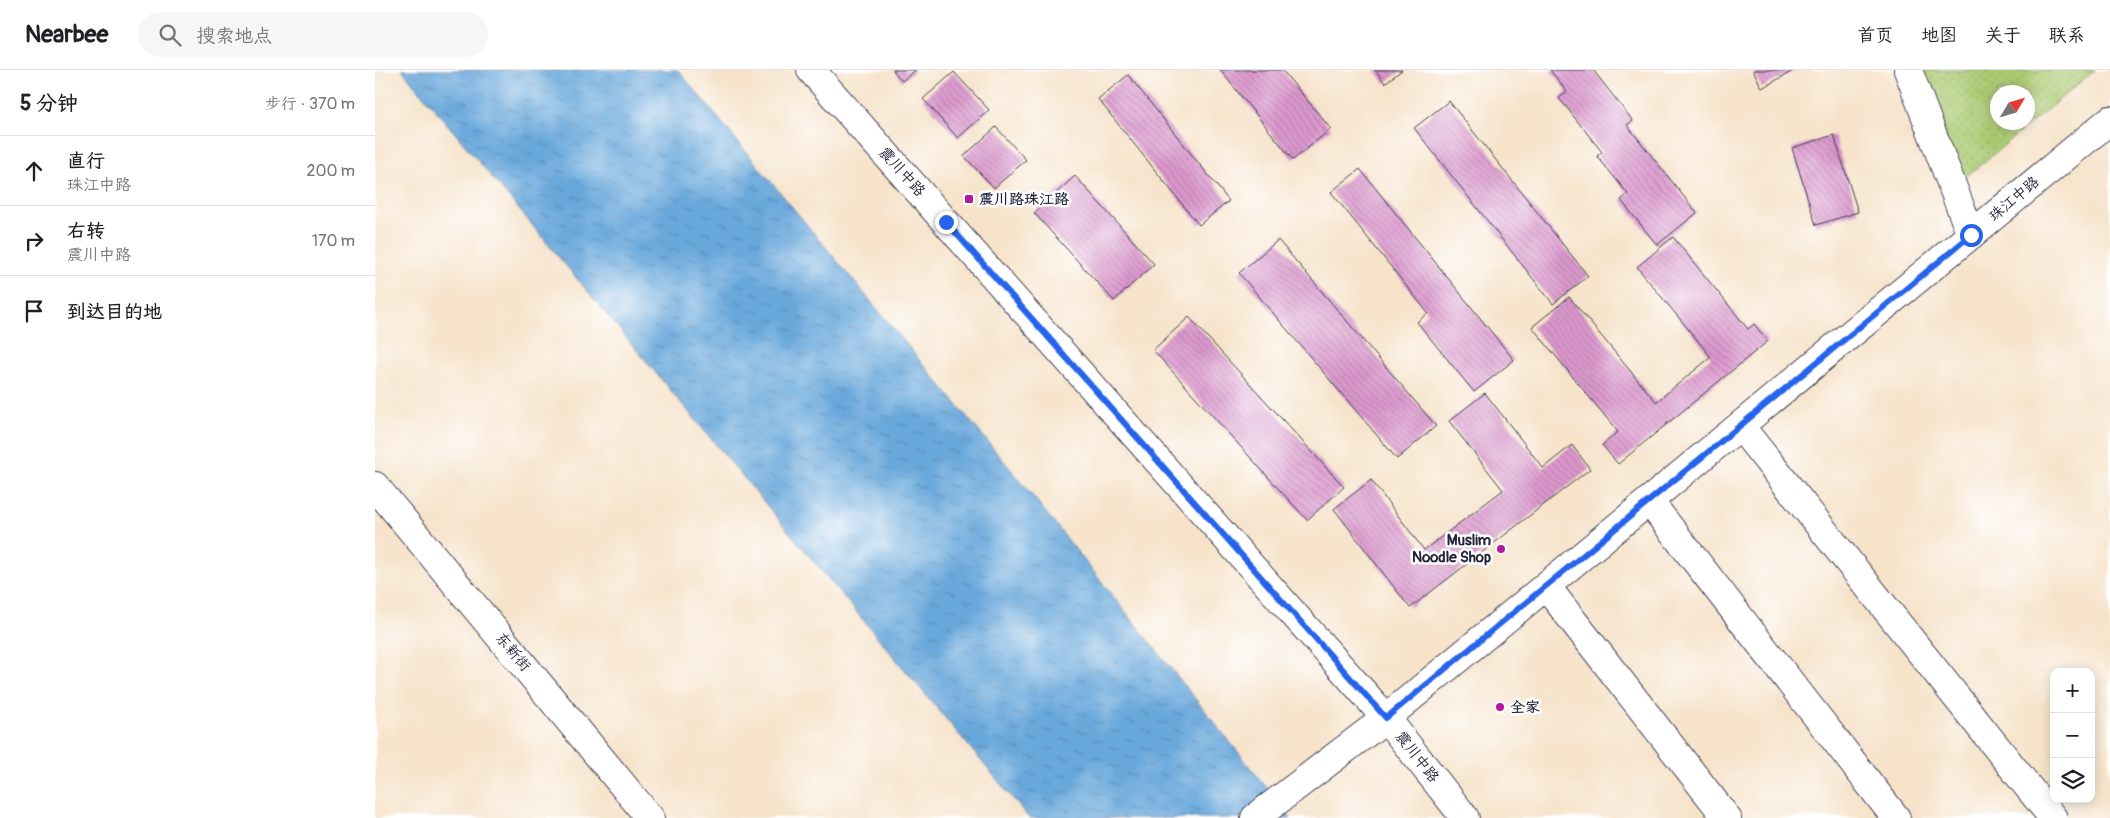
<!DOCTYPE html>
<html lang="zh">
<meta charset="utf-8">
<style>
body{margin:0;font-family:Pangolin,"LXGW WenKai TC",sans-serif;background:#f6f6f6;color:#202124}
.controls{position:absolute;right:15px;bottom:15px;display:grid;overflow:hidden;border-radius:10px;box-shadow:0 2px 12px #0003}
.controls button{width:45px;height:45px;display:grid;place-items:center;padding:0;border:0;border-bottom:1px solid #e0e0e0;background:#fff;color:#202124;font:25px sans-serif}
.compass{position:absolute;left:1615px;top:15px;width:45px;height:45px;border-radius:50%;background:#fff;box-shadow:0 2px 12px #0003;rotate:52deg}
.stop{position:absolute;width:15px;height:15px;margin:-11px;border:4px solid #2563eb;border-radius:50%;background:#fff}
.stop.end{background:#2563eb;border-color:#fff;box-shadow:0 1px 5px #0008}
.list{margin:0;padding:0;list-style:none}
h2{display:flex;justify-content:space-between;align-items:center;height:65px;margin:0;padding:0 20px;font-size:21px}
h2 small{font-size:16px;font-weight:400;color:#757577}
.list li{display:grid;grid-template-columns:32px 1fr auto;gap:15px;align-items:center;box-sizing:border-box;height:70px;padding:0 20px;border-top:1px solid #e0e0e0}
.list b{display:block;font-size:19px;white-space:nowrap}
.list p{margin:0;font-size:16px;white-space:nowrap;color:#757577}
.list em{font-size:16px;font-style:normal;color:#757577}
.icon{flex:none;width:28px;height:28px;fill:none;stroke:currentColor;stroke-width:2;stroke-linecap:round;stroke-linejoin:round}
.map{position:relative;flex:none;width:1735px;height:748px;overflow:hidden}
header{display:flex;align-items:center;gap:30px;box-sizing:border-box;height:70px;padding:0 25px;background:#fff;border-bottom:1px solid #e0e0e0}
header strong{font-size:24px}
nav{display:flex;gap:28px;margin-inline-start:auto;font-size:18px}
.search{width:350px;height:45px;background:#f6f6f6;display:flex;align-items:center;gap:12px;box-sizing:border-box;padding:0 18px;border-radius:28px;color:#757577;font-size:19px}
main{display:flex}
aside{flex:1;background:#fff}
.map>svg:first-child{display:block}
.grass{fill:url(#grass-dots);stroke:#667656;fill-rule:evenodd}
.water{fill:url(#water-ripples);stroke:#46658b}
.building{fill:url(#building-back-hatch)}
.lines{fill:none;stroke-linecap:round;stroke-linejoin:round}
.minor-casing{stroke:#423f50;stroke-width:30}
.minor{stroke:#fff;stroke-width:28}
.route{stroke:#2563eb;stroke-width:6}
.poi-dot{fill:#b5179e;stroke:#fff;stroke-width:2}
.labels{text-anchor:middle;dominant-baseline:central;stroke-width:5;stroke-linejoin:round;paint-order:stroke}
.street-label{font-size:15px;fill:#22223b;stroke:#fff}
.poi-label{font-size:15px;font-weight:bold;fill:#22223b;stroke:#fff;text-anchor:start}
</style>
<header>
<strong>Nearbee</strong>
<div class="search"><svg class="icon" aria-label="search" viewBox="0 0 24 24"><circle cx="10" cy="10" r="6"/><path d="M15 15l6 6"/></svg>搜索地点</div>
<nav><a>首页</a><a>地图</a><a>关于</a><a>联系</a></nav>
</header>
<main>
<aside>
<h2>5 分钟<small>步行 · 370 m</small></h2>
<ul class="list">
<li><svg class="icon" aria-label="ahead" viewBox="0 0 24 24"><path d="M12 20V5M6 11l6-6 6 6"/></svg><div><b>直行</b><p>珠江中路</p></div><em>200 m</em></li>
<li><svg class="icon" aria-label="right" viewBox="0 0 24 24"><path d="M7 20v-9h11M14 6l5 5-5 5"/></svg><div><b>右转</b><p>震川中路</p></div><em>170 m</em></li>
<li><svg class="icon" aria-label="arrive" viewBox="0 0 24 24"><path d="M6 21V4h12l-3 4 3 4H6"/></svg><div><b>到达目的地</b></div></li>
</ul>
</aside>
<div class="map">
<svg width="1735" height="748" viewBox="0 0 1735 748">
<defs>
<pattern id="grass-dots" width="8" height="8" patternUnits="userSpaceOnUse" patternTransform="scale(1.25)"><rect width="8" height="8" fill="#aaca72"/><path d="M2 2h.1M6 6h.1" fill="none" stroke="#92ad64" stroke-width="1.8" stroke-linecap="round"/></pattern>
<pattern id="water-ripples" width="26" height="14" patternUnits="userSpaceOnUse" patternTransform="scale(1.25)"><rect width="26" height="14" fill="#69a8db"/><path d="M2 4q2-2 4 0t4 0M15 11q2-2 4 0t4 0" fill="none" stroke="#5688b3"/></pattern>
<pattern id="building-back-hatch" width="6" height="6" patternUnits="userSpaceOnUse" patternTransform="scale(1.25)"><rect width="6" height="6" fill="#dc98ce"/><path d="M-1 5l2 2M0 0l6 6M5-1l2 2" fill="none" stroke="#b27ca8"/></pattern>
</defs>
<rect width="100%" height="100%" fill="#fff"/>
<filter id="ink" filterUnits="userSpaceOnUse"><feTurbulence type="fractalNoise" baseFrequency=".02" numOctaves="2"/><feDisplacementMap in="SourceGraphic" scale="10" xChannelSelector="R" yChannelSelector="G"/><feConvolveMatrix kernelMatrix="1 2 1 2 8 2 1 2 1" color-interpolation-filters="sRGB"/></filter>
<filter id="wash" filterUnits="userSpaceOnUse"><feTurbulence type="fractalNoise" baseFrequency=".0096" numOctaves="4" result="noise"/><feDisplacementMap in="SourceGraphic" scale="20" xChannelSelector="R" yChannelSelector="G"/><feGaussianBlur stdDeviation="1.12" result="paint"/><feColorMatrix in="noise" values="0 0 0 0 0 0 0 0 0 0 0 0 0 0 0 0 0 1.4 0 .05"/><feComposite in="paint" operator="in"/></filter>
<g filter="url(#wash)">
<rect width="100%" height="100%" fill="#f6e3ca"/>
<!-- grass -->
<path class="grass" d="M1545 0H1720L1587 110ZM1622 22H1652V52H1622Z"/>
<!-- water -->
<path class="water" d="M27 0H303L648 414 916 748H654Z"/>
<g id="blocks">
<!-- building -->
<path class="building" d="M518 0H541L527 11Z
M845 0H907L956 59 918 90Z
M1000 0H1027L1010 13Z
M1175 0H1218L1258 51 1252 55 1322 143 1282 175 1246 130 1253 124 1222 86 1227 82 1184 28 1192 22Z
M1378 0H1420L1387 18Z
M579 2 614 40 583 68 548 29Z
M753 5 854 131 824 155 723 29Z
M1074 31 1213 206 1178 234 1039 58Z
M621 57 651 90 619 118 589 86Z
M1459 65 1483 142 1441 155 1417 78Z
M985 99 1139 290 1099 322 1042 252 1053 243 956 122Z
M700 106 779 194 739 231 659 143Z
M1298 167 1373 259 1379 254 1393 271 1243 394 1227 375 1243 362 1157 257 1194 227 1281 332 1336 287 1262 197Z
M903 170 1061 356 1022 389 864 203Z
M814 247 969 417 932 450 778 280Z
M1110 323 1168 398 1197 375 1215 399 1035 538 959 439 996 410 1049 480 1128 420 1074 351Z"/>
</g>
</g>
<g filter="url(#ink)">
<use href="#blocks" fill-opacity="0" stroke="#423f50" stroke-width="1"/>
<g class="lines">
<!-- minor casing -->
<g class="minor-casing">
<path id="minor" d="M436 0 1011 648 1090 748
M1533 0 1596 165
M1365 356 1678 748
M0 416 275 748
M1274 431 1521 748
M1171 516 1352 748
M880 748 1011 648 1735 50"/>
</g>
<!-- minor -->
<use href="#minor" class="minor"/>
</g>
</g>
<g class="lines" filter="url(#ink)">
<!-- route -->
<path class="route" d="M571 152 1011 648 1596 165"/>
</g>
<!-- markers -->
<g class="poi-dot">
<rect x="589" y="124" width="10" height="10" rx="2.5"/>
<circle cx="1126" cy="479" r="5"/>
<circle cx="1125" cy="637" r="5"/>
</g>
<g class="labels">
<!-- street labels -->
<g class="street-label">
<text transform="translate(527 102) rotate(48)">震川中路</text>
<text transform="translate(1639 129) rotate(-40)">珠江中路</text>
<text transform="translate(138 582) rotate(50)">东新街</text>
<text transform="translate(1042 687) rotate(52)">震川中路</text>
</g>
<!-- poi labels -->
<g class="poi-label">
<text x="604" y="129">震川路珠江路</text>
<text x="1116" y="470" text-anchor="end">Muslim<tspan x="1116" dy="17">Noodle Shop</tspan></text>
<text x="1135" y="637">全家</text>
</g>
</g>
</svg>
<div class="controls">
<button>+</button>
<button>−</button>
<button><svg class="icon" aria-label="layers" viewBox="0 0 24 24"><path d="M12 4l9 5-9 5-9-5zM3 14l9 5 9-5"/></svg></button>
</div>
<svg class="compass" viewBox="-18 -18 36 36"><path d="M0-13l5 13h-10z" fill="#e53935"/><path d="M0 13l5-13h-10z" fill="#757577"/></svg>
<div class="stop" style="left:1596px;top:165px"></div>
<div class="stop end" style="left:571px;top:152px"></div>
</div>
</main>
